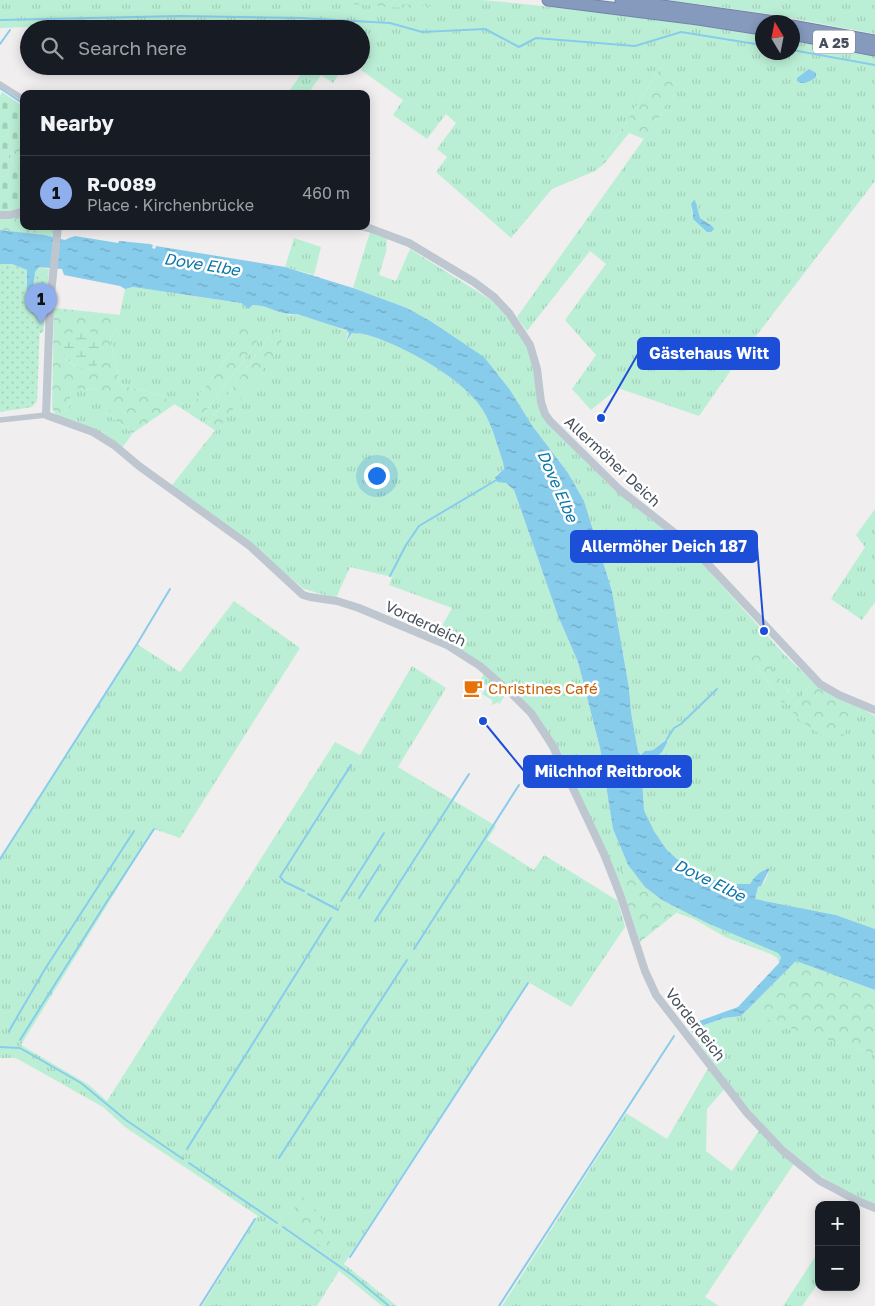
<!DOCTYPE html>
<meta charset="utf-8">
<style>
body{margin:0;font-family:"Golos Text",sans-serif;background:#242831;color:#f1f3f6}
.controls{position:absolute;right:15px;bottom:15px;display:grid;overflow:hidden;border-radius:10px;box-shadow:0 2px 12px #0003}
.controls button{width:45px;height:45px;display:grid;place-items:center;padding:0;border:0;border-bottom:1px solid #363941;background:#171b24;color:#f1f3f6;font:25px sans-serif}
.compass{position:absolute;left:755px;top:15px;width:45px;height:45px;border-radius:50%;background:#171b24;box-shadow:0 2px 12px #0003;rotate:350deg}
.you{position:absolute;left:376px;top:475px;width:18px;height:18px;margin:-12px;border:4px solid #fff;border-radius:50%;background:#1a73e8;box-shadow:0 0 0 8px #1a73e833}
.badge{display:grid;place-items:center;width:32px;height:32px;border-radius:50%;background:#8faeec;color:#111;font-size:16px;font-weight:700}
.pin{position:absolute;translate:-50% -41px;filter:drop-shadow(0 1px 2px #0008)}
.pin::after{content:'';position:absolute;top:26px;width:18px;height:15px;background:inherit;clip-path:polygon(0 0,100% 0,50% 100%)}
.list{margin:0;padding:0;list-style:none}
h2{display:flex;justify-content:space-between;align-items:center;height:65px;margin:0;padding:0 20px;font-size:21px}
h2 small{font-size:16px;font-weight:400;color:#9ea1a6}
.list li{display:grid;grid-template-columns:32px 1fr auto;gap:15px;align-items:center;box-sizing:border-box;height:75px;padding:0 20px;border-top:1px solid #363941}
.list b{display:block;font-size:19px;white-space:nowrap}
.list p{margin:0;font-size:16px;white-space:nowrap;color:#9ea1a6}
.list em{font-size:16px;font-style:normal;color:#9ea1a6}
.icon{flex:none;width:28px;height:28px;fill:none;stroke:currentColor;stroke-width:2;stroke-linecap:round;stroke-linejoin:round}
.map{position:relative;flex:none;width:875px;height:1306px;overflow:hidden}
.search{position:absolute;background:#171b24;box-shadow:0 2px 12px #0003;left:20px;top:20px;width:350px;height:55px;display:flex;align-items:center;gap:12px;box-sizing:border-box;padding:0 18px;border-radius:28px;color:#9ea1a6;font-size:19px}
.panel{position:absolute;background:#171b24;box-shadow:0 2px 12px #0003;left:20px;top:90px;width:350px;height:140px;border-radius:10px}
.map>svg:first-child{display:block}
.grass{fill:url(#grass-tufts);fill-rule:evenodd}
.forest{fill:url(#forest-crowns);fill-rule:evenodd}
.wetland{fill:url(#wetland-marsh)}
.cemetery{fill:url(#cemetery-stones)}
.park{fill:url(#park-dots)}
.water{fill:url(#water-ripples)}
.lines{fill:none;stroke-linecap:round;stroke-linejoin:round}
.stream{stroke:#88ccec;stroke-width:2}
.motorway-casing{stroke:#7085a9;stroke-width:13}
.minor{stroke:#bec6d0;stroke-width:5.5}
.tertiary{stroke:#bec6d0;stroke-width:8}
.motorway{stroke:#859abd;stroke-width:11}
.labels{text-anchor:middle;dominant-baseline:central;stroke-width:5;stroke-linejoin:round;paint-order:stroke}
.shield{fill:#fff;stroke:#7e848c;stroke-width:1}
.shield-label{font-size:14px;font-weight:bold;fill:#464f5b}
.street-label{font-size:15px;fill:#464f5b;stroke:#fff}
.food-label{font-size:15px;fill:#c56008;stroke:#fff;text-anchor:start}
.water-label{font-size:16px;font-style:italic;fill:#0b76a9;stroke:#fff}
.leader{fill:none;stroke:#1d4ed8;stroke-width:2}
.callout-dot{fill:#1d4ed8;stroke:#fff;stroke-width:2}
.callout{fill:#1d4ed8;stroke:#1d4ed8;stroke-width:2}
.callout-label{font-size:16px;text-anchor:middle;font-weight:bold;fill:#fff}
</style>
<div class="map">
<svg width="875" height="1306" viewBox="0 0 875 1306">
<defs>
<pattern id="grass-tufts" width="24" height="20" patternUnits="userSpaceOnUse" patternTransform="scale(1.25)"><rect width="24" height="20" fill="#bbefd5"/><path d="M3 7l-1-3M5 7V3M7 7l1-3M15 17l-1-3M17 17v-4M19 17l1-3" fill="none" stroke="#a2cfb9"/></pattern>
<pattern id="forest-crowns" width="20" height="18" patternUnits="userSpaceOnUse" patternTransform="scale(1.25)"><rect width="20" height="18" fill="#bbefd5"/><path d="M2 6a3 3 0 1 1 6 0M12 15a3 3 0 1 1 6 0" fill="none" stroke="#a2cfb9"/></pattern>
<pattern id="wetland-marsh" width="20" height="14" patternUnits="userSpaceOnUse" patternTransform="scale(1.25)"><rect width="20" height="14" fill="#bbefd5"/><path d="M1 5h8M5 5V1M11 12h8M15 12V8" fill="none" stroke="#a2cfb9"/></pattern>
<pattern id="cemetery-stones" width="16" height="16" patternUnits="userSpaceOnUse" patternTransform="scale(1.25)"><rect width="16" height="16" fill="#bbefd5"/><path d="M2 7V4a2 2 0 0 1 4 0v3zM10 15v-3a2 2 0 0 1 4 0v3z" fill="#a2cfb9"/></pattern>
<pattern id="park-dots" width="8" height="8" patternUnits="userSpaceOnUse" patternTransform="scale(1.25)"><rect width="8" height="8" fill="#bbefd5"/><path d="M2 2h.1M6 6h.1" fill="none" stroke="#a2cfb9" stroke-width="1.8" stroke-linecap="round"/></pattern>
<pattern id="water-ripples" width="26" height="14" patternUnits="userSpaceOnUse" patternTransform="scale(1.25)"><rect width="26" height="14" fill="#88ccec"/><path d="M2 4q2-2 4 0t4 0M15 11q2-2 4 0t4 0" fill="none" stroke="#71a8c2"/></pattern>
</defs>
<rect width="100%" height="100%" fill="#f0eeee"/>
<!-- grass -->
<path class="grass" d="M0 0H481C576 8 669 21 762 35V52H792L793 41 875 56V181L743 353 699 416 618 388 591 410 572 389 596 355 565 320 606 264 590 251 527 331 517 317 673 98 663 64 602 160 604 164 595 171 552 189 511 238 436 172 447 157 437 149 456 123 446 114 427 139 393 115 403 100 361 70 368 58 361 54V29H324L320 26 317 29H299L304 22 186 21 0 28Z
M668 0H875V34L770 14Z
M307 66H344L333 83 321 75 308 94H287Z
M10 154 13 156 24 157V176L8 157Z
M370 232 387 239 386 252 379 275 396 281 410 249 491 300 506 315 527 347 548 423 614 490 689 549 784 654 812 681 793 710 843 735 859 707 875 716V929L836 915 754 899 758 887C765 885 768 875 769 868 760 872 755 876 750 884H732L707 878 691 866 677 859 667 850 654 831 644 810 642 778 646 771 662 752 667 743 666 739 653 750H648L641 755 638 752 631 712 629 688 612 591 584 501 568 473 531 424 484 358 432 322 407 308 353 288ZM759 653 789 692 782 703 756 665Z
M294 238 321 247 314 275 285 267Z
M133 287 241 303 248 309 253 305H258L290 315 297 314 330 324 348 332 346 340 348 341 352 333C356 334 359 333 363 334 398 342 467 380 484 412 493 428 497 445 503 462L504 469 495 476 497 482 504 481 514 490 558 616 578 662 600 748 613 829 628 865 620 872 624 893 618 902 625 927 571 1007 528 982 344 1264 397 1306H382L339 1271 317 1306H202L258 1216 125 1127 103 1107 16 1058H0V860L137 644 180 672 234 601 300 648 180 838 154 829 21 1045 89 1085 107 1101 335 742 360 755 412 666 446 688 398 767 496 826 487 840 534 870 544 855 618 901 602 855 573 795 535 722 505 691V695L499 705V702L492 705V700L482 694 487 686 482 682 480 686H477L485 672 477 660 437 635 452 608 389 585 392 577 350 567 336 598 304 589 240 536 169 489 279 349 271 333 207 425 199 420 260 338 238 342 187 412 160 395 120 385 110 338 117 328 125 289Z
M71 386 84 390 92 388 105 393 112 418 133 433 122 448 56 415 69 409Z
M875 509V602L862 620 831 599 865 547 856 535Z
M681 909 707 923 779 953 781 957 779 963 777 958 771 954 725 937 694 919 677 913Z
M746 1011 799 1031 875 1054V1204C785 1170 741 1100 687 1026L691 1024 694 1029 724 1018 741 1016Z
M710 1065 727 1086 707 1109 706 1151 732 1171 760 1129 795 1162 705 1297 719 1306H502L626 1113 667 1139Z
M819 1251V1282L802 1306H783Z"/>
<!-- forest -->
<path class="forest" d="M293 0 349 1 430 6 433 8 432 10 324 2 295 3Z
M663 64 672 66 673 98 644 139 629 133 604 164 602 160Z
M19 140 24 141V157L13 156 10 154Z
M24 215V226H54L53 237 0 230V218L6 219Z
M39 267 49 269 43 333H40L25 310 35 272Z
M54 308 121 315 117 328 110 338 120 385 160 395 175 404 133 433 112 418 104 393 92 388 84 390 71 387 69 409 56 415 52 408ZM65 359 99 362 93 369C81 370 75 367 65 359Z
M245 323 260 329V338L199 420 187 412 238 342 239 329Z
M279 332 283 338 279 349 216 431 207 425 271 333Z
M746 649C750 650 754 651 758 653 766 658 787 689 792 698L788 703H782L756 665 743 659 742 653Z
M812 681C826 693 842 702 859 707L843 736 825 738 794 716 793 710Z
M628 865C642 885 658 900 681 909L640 942 624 893 620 872Z
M796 961 875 990V1054L798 1031 746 1011Z
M303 1197C320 1212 327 1225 331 1247L328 1251 285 1221Z"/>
<!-- wetland -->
<path class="wetland" d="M84 330C98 331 105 349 99 362 97 365 95 367 93 369L82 370 65 359 64 347 67 336 75 331Z"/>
<!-- cemetery -->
<path class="cemetery" d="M2 92 24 107V134L8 157 24 176V205C17 211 9 211 0 211V96Z"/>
<!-- park -->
<path class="park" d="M0 264H12L28 270 32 297 35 272 46 274 48 281 40 322 37 401 32 407 0 412Z"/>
<!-- water -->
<path class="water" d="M809 69 816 73V77C810 81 804 86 797 81V78Z
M695 200 700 218 712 226 714 229 711 232H707L693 219V212L691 204 693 201Z
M0 230 44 235 65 240 69 238 75 236 118 243 119 241 150 244 153 245 152 248 155 249 156 246 285 267 353 288 407 308 432 322 484 357 510 390 531 424 568 473 584 501 612 591 629 688 631 712 638 752 641 755 645 751 653 750 667 739V743L662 752 653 761 642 778 644 810 654 831 667 850 677 859 691 866 707 878 732 884H750C755 876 760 871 770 868L761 886 758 887 755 899 836 915 875 929V990L796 961 741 1016 724 1018 693 1029 691 1024 738 1007 779 963 781 957 778 953 707 923 662 900 645 887 628 865 613 829 600 748 578 662 558 616 514 490 506 483 497 482 495 477 504 469 503 462C497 445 493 428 484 412 467 380 398 342 363 334 359 333 356 334 352 333L346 342 349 333 346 330 297 314C280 316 268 305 253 305L248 309 241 303 133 287 125 289 120 286 64 275 62 269 39 267 35 272 32 297 29 298 27 296V270L12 264H0Z"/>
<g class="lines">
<!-- stream -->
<path class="stream" d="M0 20 180 16 301 18 390 23 422 32 485 29 519 47 536 38 635 46 681 32 762 45
M0 44 10 30
M792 50 875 65
M0 88 24 104
M23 139 24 137
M390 576 406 545 419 526 498 479
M667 739 674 728 681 724 717 689
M0 859 137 644 170 589
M304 891 285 882 280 877 351 765
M308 894 338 910
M359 898 380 865
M341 901 384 833
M375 921 469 774
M414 949 519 785
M9 1031 45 969 134 831
M20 1040 104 906 154 829
M0 1047 20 1048 81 1083 126 1120 183 1159
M187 1149 331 918
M279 1158 407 960
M189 1163 277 1223
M283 1227 352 1275 389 1306
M350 1257 528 983
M200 1306 255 1219
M499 1306 674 1036"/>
<!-- motorway casing -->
<g class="motorway-casing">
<path id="motorway" d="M548 0 698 19 762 29
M621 0 775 22
M792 26 875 41
M792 34 875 50"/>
</g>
<!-- minor -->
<path class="minor" d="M0 84 24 99
M0 420 46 415"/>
<!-- tertiary -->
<path class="tertiary" d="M0 215H10L24 211
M58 226 50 304 46 415 93 432 114 445 139 466 250 546 303 595 310 597 337 601 359 608 447 645 480 666 512 694 531 713 553 746 604 854 621 897 645 971 656 995 747 1113 782 1150 820 1181 858 1201 875 1208
M361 226 369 228 409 243 474 282 494 297 509 313 530 345 537 369 541 402 545 414 550 421 620 490 690 545 820 684 839 695 875 710"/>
<!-- motorway -->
<use href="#motorway" class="motorway"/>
</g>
<!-- icons -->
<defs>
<g id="cafe-bare" transform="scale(1.5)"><path d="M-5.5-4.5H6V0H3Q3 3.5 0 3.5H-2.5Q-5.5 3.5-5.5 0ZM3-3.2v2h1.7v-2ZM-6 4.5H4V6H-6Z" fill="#e8710a" stroke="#fff" stroke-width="2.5" paint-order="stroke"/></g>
</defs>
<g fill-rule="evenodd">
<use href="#cafe-bare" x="473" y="688"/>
</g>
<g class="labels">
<!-- shield labels -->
<rect class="shield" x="813" y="30.5" width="42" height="23" rx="4"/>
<g class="shield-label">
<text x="834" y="42">A 25</text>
</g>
<!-- street labels -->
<g class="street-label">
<text transform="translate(613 461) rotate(43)">Allermöher Deich</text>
<text transform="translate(426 623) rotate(25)">Vorderdeich</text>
<text transform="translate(696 1024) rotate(52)">Vorderdeich</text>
</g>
<!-- food labels -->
<g class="food-label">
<text x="488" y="688">Christines Café</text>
</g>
<!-- water labels -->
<g class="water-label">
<text transform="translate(202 264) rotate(9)">Dove Elbe</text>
<text transform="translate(558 486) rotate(66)">Dove Elbe</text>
<text transform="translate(710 880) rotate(26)">Dove Elbe</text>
</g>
</g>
<!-- callouts -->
<path class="leader" d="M601 418L638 354M764 631L757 546M483 721L524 771"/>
<g class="callout-dot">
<circle cx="601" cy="418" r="5"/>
<circle cx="764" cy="631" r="5"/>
<circle cx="483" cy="721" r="5"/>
</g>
<g class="callout">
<rect x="638" y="338" width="141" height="31" rx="5"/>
<rect x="571" y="531" width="186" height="31" rx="5"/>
<rect x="524" y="756" width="167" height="31" rx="5"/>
</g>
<g class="callout-label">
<text x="709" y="359">Gästehaus Witt</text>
<text x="664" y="552">Allermöher Deich 187</text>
<text x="608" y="777">Milchhof Reitbrook</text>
</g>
</svg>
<div class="controls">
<button>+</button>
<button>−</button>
</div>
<svg class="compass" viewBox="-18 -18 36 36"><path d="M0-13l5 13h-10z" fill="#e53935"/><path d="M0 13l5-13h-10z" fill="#9ea1a6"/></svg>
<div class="you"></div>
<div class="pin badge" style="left:41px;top:324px">1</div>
<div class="search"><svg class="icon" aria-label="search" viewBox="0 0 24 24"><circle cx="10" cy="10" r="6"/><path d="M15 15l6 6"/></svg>Search here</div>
<section class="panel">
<h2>Nearby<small></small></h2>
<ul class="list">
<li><span class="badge">1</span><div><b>R-0089</b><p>Place · Kirchenbrücke</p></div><em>460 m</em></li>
</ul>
</section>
</div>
